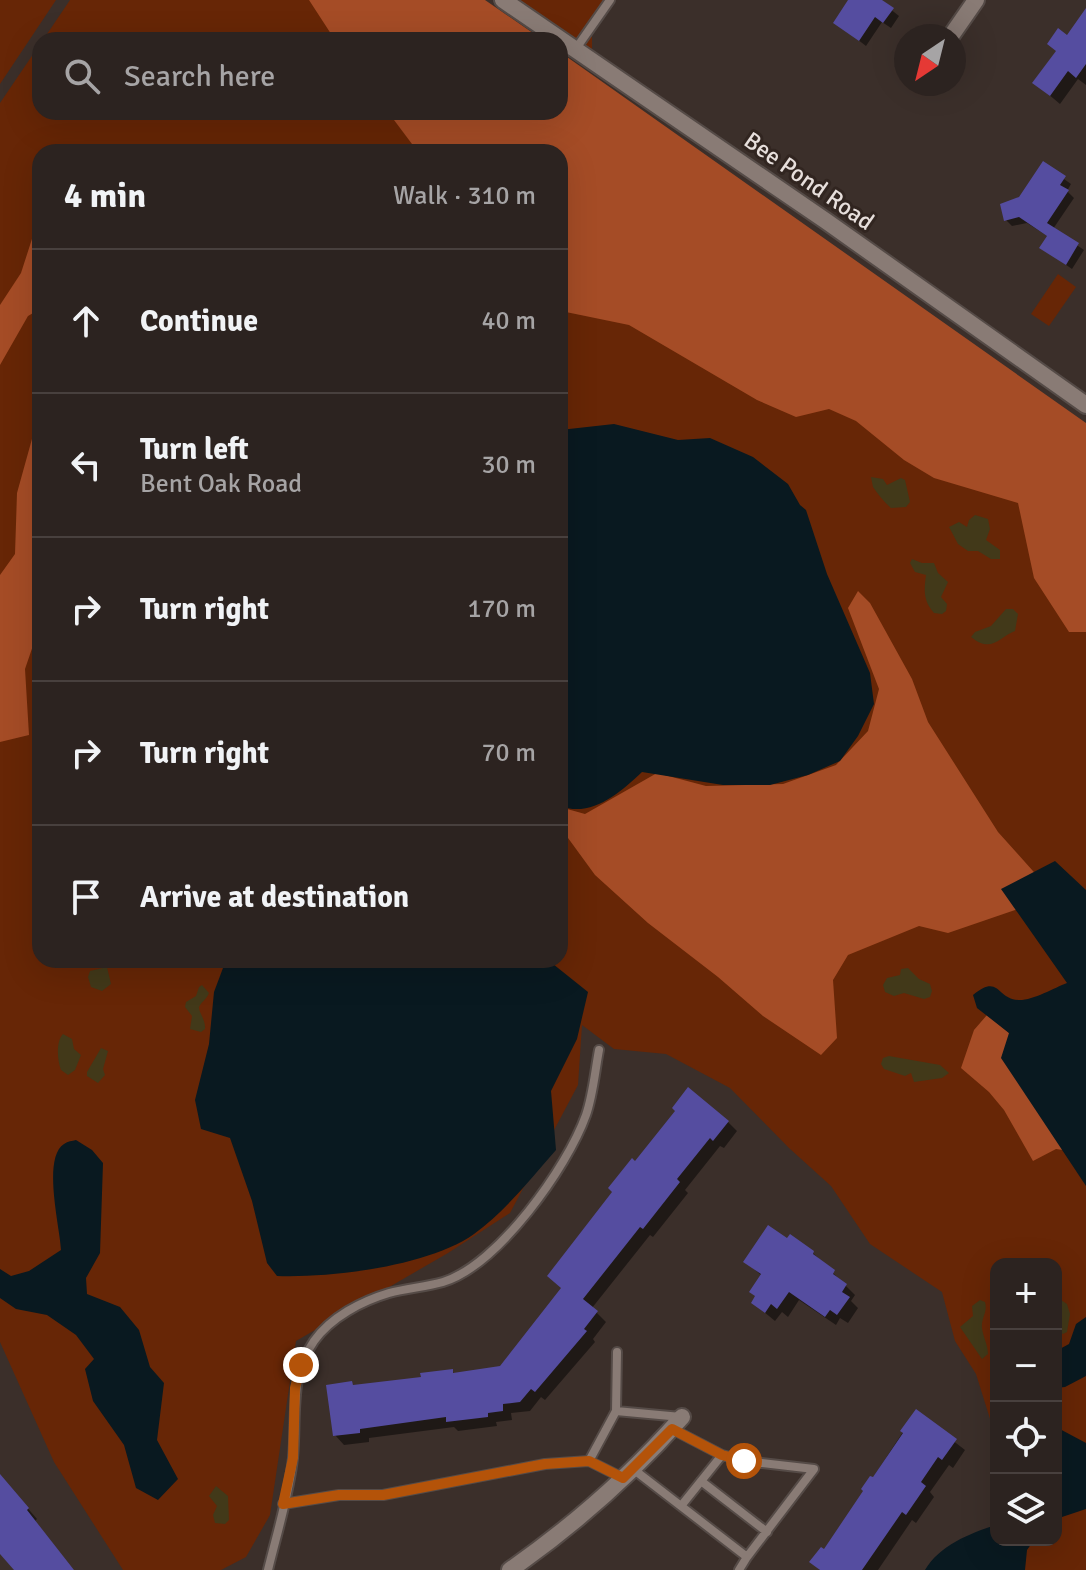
<!DOCTYPE html>
<meta charset="utf-8">
<style>
body{margin:0;font-family:Signika,sans-serif;background:#382f2d;color:#f1f3f6}
.controls{position:absolute;right:24px;bottom:24px;display:grid;overflow:hidden;border-radius:16px;box-shadow:0 8px 32px #0002}
.controls button{width:72px;height:72px;display:grid;place-items:center;padding:0;border:0;border-bottom:2px solid #48403e;background:#2c2320;color:#f1f3f6;font:40px sans-serif}
.compass{position:absolute;left:894px;top:24px;width:72px;height:72px;border-radius:50%;background:#2c2320;box-shadow:0 8px 32px #0002;rotate:215deg}
.stop{position:absolute;width:24px;height:24px;margin:-18px;border:6px solid #b45309;border-radius:50%;background:#fff}
.stop.end{background:#b45309;border-color:#fff;box-shadow:0 2px 8px #0008}
.list{margin:0;padding:0;list-style:none}
h2{display:flex;justify-content:space-between;align-items:center;height:104px;margin:0;padding:0 32px;font-size:34px}
h2 small{font-size:26px;font-weight:400;color:#a6a4a5}
.list li{display:grid;grid-template-columns:52px 1fr auto;gap:24px;align-items:center;box-sizing:border-box;height:144px;padding:0 32px;border-top:2px solid #48403e}
.list b{display:block;font-size:30px;white-space:nowrap}
.list p{margin:0;font-size:26px;white-space:nowrap;color:#a6a4a5}
.list em{font-size:26px;font-style:normal;color:#a6a4a5}
.icon{flex:none;width:44px;height:44px;fill:none;stroke:currentColor;stroke-width:2;stroke-linecap:round;stroke-linejoin:round}
.map{position:relative;flex:none;width:1086px;height:1570px;overflow:hidden}
.search{position:absolute;background:#2c2320;box-shadow:0 8px 32px #0002;left:32px;top:32px;width:536px;height:88px;display:flex;align-items:center;gap:20px;box-sizing:border-box;padding:0 28px;border-radius:24px;color:#a6a4a5;font-size:30px}
.panel{position:absolute;background:#2c2320;box-shadow:0 8px 32px #0002;left:32px;top:144px;width:536px;height:824px;border-radius:24px}
.map>svg:first-child{display:block}
.green{fill:#672606;fill-rule:evenodd}
.forest{fill:#a54c26}
.sand{fill:#423919}
.water{fill:#091920}
.shadow{fill:#0007}
.building{fill:#554da0}
.lines{fill:none;stroke-linecap:round;stroke-linejoin:round}
.lane-casing{stroke:#554b47;stroke-width:12}
.street-casing{stroke:#554b47;stroke-width:20}
.lane{stroke:#897b75;stroke-width:8}
.street{stroke:#897b75;stroke-width:16}
.route{stroke:#b45309;stroke-width:10}
.labels{text-anchor:middle;dominant-baseline:central;stroke-width:6;stroke-linejoin:round;paint-order:stroke}
.street-label{font-size:24px;fill:#e7dfdc;stroke:#312520}
</style>
<div class="map">
<svg width="1086" height="1570" viewBox="0 0 1086 1570">
<rect width="100%" height="100%" fill="#3b2f2a"/>
<!-- green -->
<path class="green" d="M0 0H56L0 84Z
M70 0H477L534 40H43Z
M517 0H609L592 17V49L594 53Z
M40 44V112H560L1086 432V1570H991L1007 1540H1056V1264H996V1438L976 1374 955 1341 942 1292 870 1244 831 1186 789 1148 730 1088 666 1054 614 1049 582 1025 578 1085 510 1213 448 1253 296 1341 270 1515 246 1557 221 1570H123L54 1462 0 1342V103ZM40 152H560V960H40Z
M1058 274 1076 287 1049 326 1031 314Z"/>
<!-- forest -->
<path class="forest" d="M309 0H485L543 40H335Z
M560 52 1086 423V632H1069L1034 578 1018 503 934 478 904 460 856 421 829 409 796 417 757 400 629 325 561 311 560 152H418L388 112H560Z
M40 214V309L28 316 0 365V305L21 273Z
M40 410V625L25 669 29 735 0 742V575L15 554 17 493Z
M858 591 870 603 912 679 928 722 998 832 1041 880 1033 904 948 933 919 926 848 955 833 980 837 1038 821 1055 763 1016 718 977 648 923 595 875 560 827V807L585 814 657 773 706 786 783 784 836 765 868 731 879 689 848 608Z
M987 1015 1009 1033 1042 1116 1063 1150 1056 1149 1033 1161 1004 1110 989 1092 961 1068 974 1030Z"/>
<!-- sand -->
<path class="sand" d="M871 477 883 479 887 485 901 478 905 480 910 502 906 507 891 508C884 502 878 494 873 487Z
M975 515 988 519 990 529 986 540 1000 550V559H991L978 551H968L958 544 949 527 959 522 967 527 969 520Z
M912 559 922 563H934L938 573 948 582 941 597 947 604 946 611 942 614 934 613C923 601 924 590 926 575L915 572 910 563Z
M1006 609H1013L1018 614 1015 631C999 637 992 654 971 637L975 632 991 626Z
M107 967 111 984 102 991 91 987 88 977 90 971Z
M908 968 919 979 930 984 932 991 930 997 924 999 904 993 894 996 885 992 883 985 887 978 900 975 901 969Z
M202 985 209 993C207 999 201 1002 199 1007 198 1011 206 1020 205 1029L201 1032 190 1029 192 1016 185 1007 186 1002 196 996 199 987Z
M63 1034 72 1039 74 1049 81 1055 75 1070 68 1075 61 1070C57 1060 56 1041 63 1034Z
M101 1048 108 1051 103 1069 105 1075 98 1083 87 1076V1072Z
M889 1056 940 1065 949 1073 942 1078 914 1082 911 1073 905 1076 884 1069 881 1064 883 1058Z
M980 1300 985 1302C988 1312 981 1318 982 1328 983 1337 988 1345 988 1354L982 1359 960 1327 973 1316 972 1306Z
M1061 1300 1067 1304 1070 1314 1067 1332 1063 1334 1056 1331V1301Z
M216 1486 228 1496 229 1520 225 1524 215 1523 213 1515 217 1506 209 1496Z"/>
<!-- water -->
<path class="water" d="M614 424 678 440 710 438 753 457 788 484 800 505 806 510 827 574 870 673 874 704 858 736 840 761 808 775 770 785H723L642 772C620 793 591 818 560 806V430Z
M1055 861 1086 890V1186L1001 1058 1009 1033 977 1008 973 995C999 973 997 999 1018 1000 1032 1001 1054 988 1067 983L1001 889Z
M226 960H548L588 992 577 1039 551 1091 556 1150C531 1178 505 1212 474 1234 429 1266 332 1278 277 1276L267 1263 252 1201 230 1138 201 1129 195 1100 209 1044 214 992Z
M76 1140 92 1150 103 1163 100 1253 86 1278 87 1294 120 1307 139 1330 150 1367 164 1383 157 1440 178 1479 158 1500 136 1488 124 1445 93 1401 85 1369 94 1359 76 1335 47 1315 16 1309 0 1298V1269L11 1276 29 1271 61 1250C60 1227 42 1158 64 1144 68 1141 72 1141 76 1140Z
M1086 1317V1376L1065 1387 1056 1388V1351L1069 1344 1076 1324Z
M1056 1427 1086 1443V1509L1056 1519Z
M996 1525V1540H1034L1027 1550 1025 1570H925C939 1546 970 1533 996 1525Z"/>
<!-- shadow -->
<path class="shadow" d="M850 0H879L899 16 891 28 882 22 866 46 835 22Z
M1086 14V85L1078 79 1060 104 1035 83Z
M1043 164 1071 184 1067 191 1074 198 1053 229 1084 250 1072 269 1042 248 1049 237 1027 223 1012 226 1006 220Z
M728 1122 737 1131 724 1148 720 1146 685 1190 688 1193 653 1237 650 1235 592 1308 606 1322 593 1339 595 1342 545 1400 541 1397 530 1411 511 1413 512 1420 496 1422 497 1426 458 1431 454 1427 369 1438V1442L344 1445 335 1435 352 1384 355 1387 423 1379 452 1371 455 1375 501 1368 562 1289 636 1164Z
M788 1241 813 1253 855 1295 851 1301 858 1308 848 1323 840 1318 836 1325 799 1300 788 1317 782 1312 775 1321 753 1303 762 1276 746 1262Z
M916 1412 965 1450 953 1468 949 1465 930 1492 934 1497 916 1523 912 1520 878 1570H820L812 1562 825 1551Z
M0 1476 37 1519 35 1521 73 1570H17L0 1536Z"/>
<!-- building -->
<path class="building" d="M848 0H882L894 8 883 23 875 17 859 41 833 23Z
M1086 8V64L1076 78 1068 71 1050 96 1032 83 1056 51 1047 44 1058 28 1067 35Z
M1043 161 1066 176 1060 185 1069 190 1047 223 1079 243 1066 265 1039 248 1047 236 1019 217 1004 221 1000 204 1019 197Z
M688 1087 729 1121 713 1141 710 1138 677 1179 680 1182 643 1229 640 1227 583 1299 598 1311 584 1329 587 1331 535 1392 531 1389 520 1402 503 1404V1411L488 1413V1417L446 1422V1417L360 1429V1433L333 1436 326 1385 352 1381 353 1385 421 1377 420 1373 453 1369V1373L500 1366 561 1288 547 1276 612 1192 608 1188 632 1158 635 1161 675 1111 672 1108Z
M768 1225 787 1238 790 1234 814 1251 813 1254 835 1270 833 1274 847 1284 842 1292 850 1297 837 1315 830 1310 825 1317 789 1292 777 1309 771 1304 765 1313 751 1303 755 1296 749 1292 761 1274 743 1262Z
M916 1409 957 1439 942 1460 938 1457 921 1482 926 1486 906 1515 902 1512 862 1570H820L809 1562 821 1547 824 1549 863 1491 861 1489 870 1476 873 1477 903 1433 900 1431Z
M0 1474 29 1508 27 1510 74 1570H14L0 1554Z"/>
<g class="lines">
<!-- lane casing -->
<g class="lane-casing">
<path id="lane" d="M575 50 610 0
M616 1411 617 1352
M672 1429 722 1455 744 1461 814 1469 747 1557
M589 1461 616 1411 681 1417
M633 1469 747 1557 739 1570
M701 1481 767 1532
M283 1504 339 1495H383L545 1464 589 1461 623 1478
M681 1506 722 1455
M268 1570C277 1533 289 1495 293 1458 297 1416 289 1377 314 1341 331 1317 362 1301 389 1293 407 1288 426 1287 443 1282 498 1265 567 1168 586 1115 593 1095 595 1071 599 1050"/>
</g>
<!-- street casing -->
<g class="street-casing">
<path id="street" d="M503 0 826 221 1086 405
M951 36 976 0
M510 1570C573 1526 631 1475 682 1417"/>
</g>
<!-- lane -->
<use href="#lane" class="lane"/>
<!-- street -->
<use href="#street" class="street"/>
</g>
<g class="lines">
<!-- route -->
<path class="route" d="M301 1365 295 1388 293 1458 283 1504 339 1495H383L545 1464 589 1461 623 1478 672 1429 722 1455 744 1461"/>
</g>
<g class="labels">
<!-- street labels -->
<g class="street-label">
<text transform="translate(809 181) rotate(35)">Bee Pond Road</text>
</g>
</g>
</svg>
<div class="controls">
<button>+</button>
<button>−</button>
<button><svg class="icon" aria-label="locate" viewBox="0 0 24 24"><circle cx="12" cy="12" r="6"/><path d="M12 2v4M12 18v4M2 12h4M18 12h4"/></svg></button>
<button><svg class="icon" aria-label="layers" viewBox="0 0 24 24"><path d="M12 4l9 5-9 5-9-5zM3 14l9 5 9-5"/></svg></button>
</div>
<svg class="compass" viewBox="-18 -18 36 36"><path d="M0-13l5 13h-10z" fill="#e53935"/><path d="M0 13l5-13h-10z" fill="#a6a4a5"/></svg>
<div class="stop" style="left:744px;top:1461px"></div>
<div class="stop end" style="left:301px;top:1365px"></div>
<div class="search"><svg class="icon" aria-label="search" viewBox="0 0 24 24"><circle cx="10" cy="10" r="6"/><path d="M15 15l6 6"/></svg>Search here</div>
<section class="panel">
<h2>4 min<small>Walk · 310 m</small></h2>
<ul class="list">
<li><svg class="icon" aria-label="ahead" viewBox="0 0 24 24"><path d="M12 20V5M6 11l6-6 6 6"/></svg><div><b>Continue</b></div><em>40 m</em></li>
<li><svg class="icon" aria-label="left" viewBox="0 0 24 24"><path d="M17 20v-9H6M10 6l-5 5 5 5"/></svg><div><b>Turn left</b><p>Bent Oak Road</p></div><em>30 m</em></li>
<li><svg class="icon" aria-label="right" viewBox="0 0 24 24"><path d="M7 20v-9h11M14 6l5 5-5 5"/></svg><div><b>Turn right</b></div><em>170 m</em></li>
<li><svg class="icon" aria-label="right" viewBox="0 0 24 24"><path d="M7 20v-9h11M14 6l5 5-5 5"/></svg><div><b>Turn right</b></div><em>70 m</em></li>
<li><svg class="icon" aria-label="arrive" viewBox="0 0 24 24"><path d="M6 21V4h12l-3 4 3 4H6"/></svg><div><b>Arrive at destination</b></div></li>
</ul>
</section>
</div>
